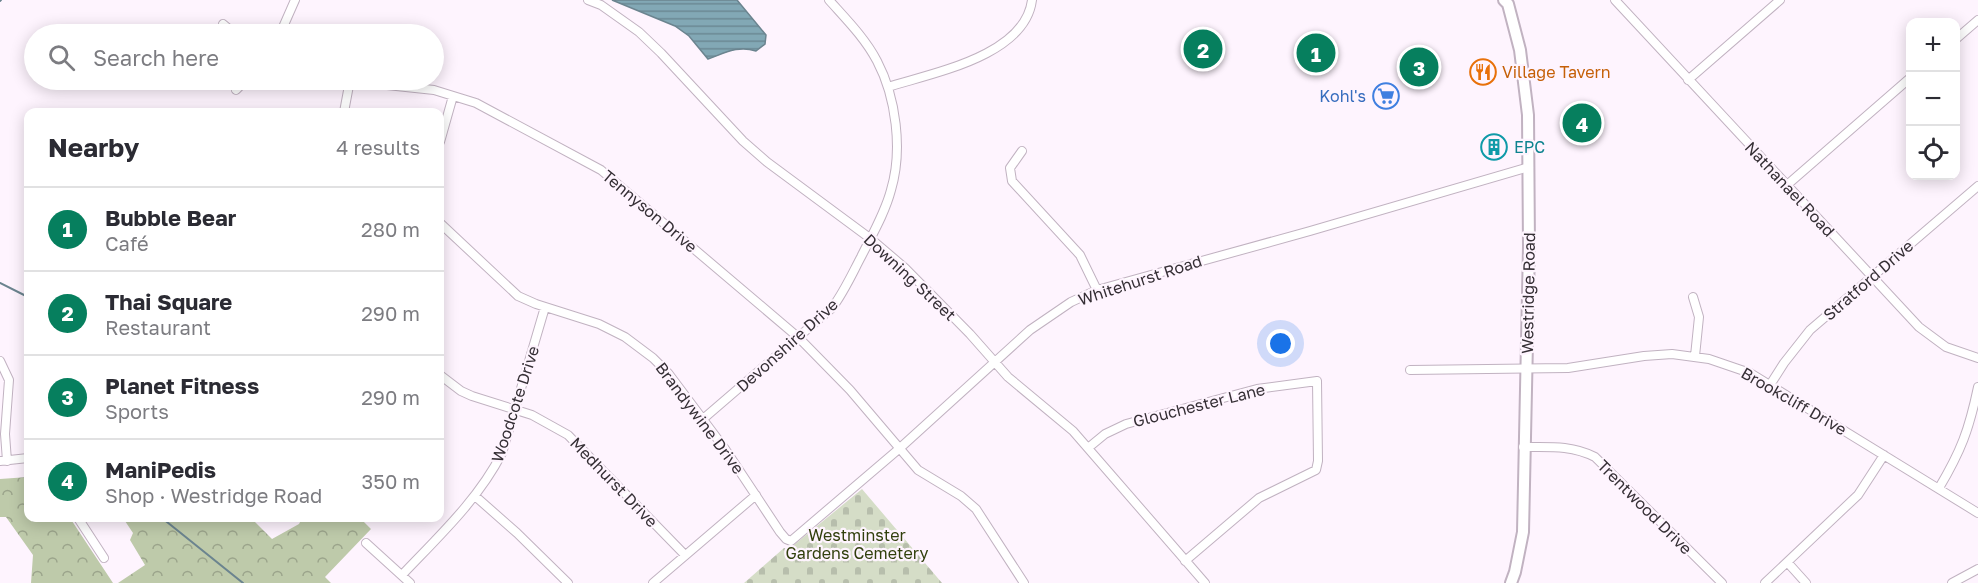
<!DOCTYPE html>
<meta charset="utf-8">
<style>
body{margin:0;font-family:"Golos Text",sans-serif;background:#f2f2f3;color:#2b2b33}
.controls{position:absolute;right:18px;top:18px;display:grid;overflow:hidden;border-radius:12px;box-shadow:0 3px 15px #0003}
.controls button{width:54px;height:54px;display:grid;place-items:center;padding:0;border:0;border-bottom:2px solid #e1e1e2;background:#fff;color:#2b2b33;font:30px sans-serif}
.you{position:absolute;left:1281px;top:344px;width:21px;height:21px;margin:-15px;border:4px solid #fff;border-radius:50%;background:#1a73e8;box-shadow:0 0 0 9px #1a73e833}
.badge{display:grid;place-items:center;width:39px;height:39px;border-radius:50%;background:#067f5e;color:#fff;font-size:20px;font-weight:700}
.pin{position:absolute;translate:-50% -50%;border:3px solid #fff;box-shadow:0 2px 6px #0006}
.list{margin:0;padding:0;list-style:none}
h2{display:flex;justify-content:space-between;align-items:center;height:78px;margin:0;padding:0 24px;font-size:26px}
h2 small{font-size:20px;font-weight:400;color:#7c7c81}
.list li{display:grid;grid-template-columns:39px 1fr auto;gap:18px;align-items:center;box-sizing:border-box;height:84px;padding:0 24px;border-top:2px solid #e1e1e2}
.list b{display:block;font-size:22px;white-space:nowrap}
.list p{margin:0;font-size:20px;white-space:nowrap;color:#7c7c81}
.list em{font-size:20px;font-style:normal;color:#7c7c81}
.icon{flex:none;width:33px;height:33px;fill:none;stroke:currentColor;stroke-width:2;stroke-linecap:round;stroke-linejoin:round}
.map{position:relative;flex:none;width:1978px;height:583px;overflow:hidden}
.search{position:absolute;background:#fff;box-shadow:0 3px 15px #0003;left:24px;top:24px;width:420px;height:66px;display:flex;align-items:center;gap:15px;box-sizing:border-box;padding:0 21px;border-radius:33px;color:#7c7c81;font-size:22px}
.panel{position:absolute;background:#fff;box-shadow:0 3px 15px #0003;left:24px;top:108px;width:420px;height:414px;border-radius:12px}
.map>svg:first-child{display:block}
.forest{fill:url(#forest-crowns)}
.cemetery{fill:url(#cemetery-stones)}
.water{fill:url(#water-rules);stroke:#6b848f;stroke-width:1.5}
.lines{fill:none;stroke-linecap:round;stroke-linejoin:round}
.stream{stroke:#6b848f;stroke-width:2}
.minor-casing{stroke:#c1b2c1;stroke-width:10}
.secondary-casing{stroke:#c1b2c1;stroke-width:14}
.minor{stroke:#fff;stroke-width:8}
.secondary{stroke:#fff;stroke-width:10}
.labels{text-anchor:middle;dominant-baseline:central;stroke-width:4.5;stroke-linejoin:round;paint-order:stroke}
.food-label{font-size:16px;fill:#c56008;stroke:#fef4fe;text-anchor:start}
.shop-label{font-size:16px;fill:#366cbe;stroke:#fef4fe;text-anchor:end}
.culture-label{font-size:16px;fill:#0d838f;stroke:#fef4fe;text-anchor:start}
.street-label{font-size:16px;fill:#352f35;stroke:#fef4fe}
.park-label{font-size:16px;fill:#313f0c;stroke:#fef4fe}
</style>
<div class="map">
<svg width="1978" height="583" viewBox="0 0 1978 583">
<defs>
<pattern id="forest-crowns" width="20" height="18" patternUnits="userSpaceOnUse" patternTransform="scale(1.5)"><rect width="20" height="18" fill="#becaaa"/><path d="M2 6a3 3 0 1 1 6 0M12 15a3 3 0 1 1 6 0" fill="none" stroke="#9ba48b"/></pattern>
<pattern id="cemetery-stones" width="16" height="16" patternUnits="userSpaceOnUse" patternTransform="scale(1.5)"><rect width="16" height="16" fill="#d5ddc7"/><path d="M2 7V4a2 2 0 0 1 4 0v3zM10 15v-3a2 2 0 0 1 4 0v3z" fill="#b7beac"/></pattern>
<pattern id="water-rules" width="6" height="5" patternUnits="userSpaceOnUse" patternTransform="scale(1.5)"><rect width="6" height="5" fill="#82a8b5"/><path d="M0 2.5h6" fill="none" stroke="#6b8994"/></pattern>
</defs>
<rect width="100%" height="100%" fill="#fef4fe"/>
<!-- forest -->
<path class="forest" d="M28 477V518H70L113 583H31L33 555 6 517H0V479Z
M123 518H251L272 539 299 524 302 518H360L371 529 325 577 331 583H118L145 565 130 540 133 533Z"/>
<!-- cemetery -->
<path class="cemetery" d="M862 489 942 583H744L784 548 789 549Z"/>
<!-- water -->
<path class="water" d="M612 0H737L766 35 765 44 756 51C738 45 725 53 708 59L689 36 675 26Z"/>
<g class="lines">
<!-- stream -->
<path class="stream" d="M0 1 1 0
M0 283 28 297
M162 518 243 583"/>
<!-- minor casing -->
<g class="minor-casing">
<path id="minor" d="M588 0 601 5 639 32 661 53 743 141 767 162 871 239 905 268 970 334 1008 377 1073 431 1205 583
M1615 0 1919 327 1946 347 1978 358
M223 24 235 34
M280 34 295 0
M1956 39 1978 20
M340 80 434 90 476 103 601 170 799 338 850 390 918 470 961 496 976 509 1024 583
M1688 80 1780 0
M888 87C932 73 1025 56 1032 0
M236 90 246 80
M344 112 350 80
M440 142 453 96
M1022 151 1010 168 1012 181 1080 255 1097 290
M1787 185 1910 78
M440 223 518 296 536 304 599 324 625 337 653 358 668 373 725 449 780 532 786 539 791 541 900 448 1030 330 1071 302 1097 290 1310 231 1529 167
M1693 297 1699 317 1695 356
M0 361 9 380 5 434 7 461
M1410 370 1568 368 1644 356 1672 354 1709 359 1750 373 1978 513
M440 375 461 391 472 396 532 415 568 435 685 555
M1770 385 1784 363 1810 330 1978 186
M703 419 832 308C844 292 852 274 861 257 872 235 885 213 891 190 903 150 896 97 877 61 865 38 846 19 829 0
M1523 447C1549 447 1572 445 1595 457L1722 583
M1088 448 1105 434 1126 424 1257 389 1317 381 1318 461 1316 470 1259 498 1185 561
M0 461 28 458
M1939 488C1961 451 1969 430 1978 387
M475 496 517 533 568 583
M78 518 104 558
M366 543 410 583
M1788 563 1806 583
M402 575C438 537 478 500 502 453L545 307
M653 583 756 495
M1765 583 1858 495 1884 455
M1952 583 1978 569"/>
</g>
<!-- secondary casing -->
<g class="secondary-casing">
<path id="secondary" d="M1504 0 1508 4 1520 50 1528 115 1529 247 1523 532 1515 572 1511 583"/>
</g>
<!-- minor -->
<use href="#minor" class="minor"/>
<!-- secondary -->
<use href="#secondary" class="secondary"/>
</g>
<!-- icons -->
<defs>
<g id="restaurant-ring" transform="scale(1.35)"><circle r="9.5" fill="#fef4fe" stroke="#e8710a" stroke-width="1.5"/><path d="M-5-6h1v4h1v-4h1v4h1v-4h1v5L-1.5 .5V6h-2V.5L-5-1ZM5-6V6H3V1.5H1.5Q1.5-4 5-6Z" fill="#e8710a"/></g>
<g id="supermarket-ring" transform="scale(1.35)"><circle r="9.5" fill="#fef4fe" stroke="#3f7fe0" stroke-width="1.5"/><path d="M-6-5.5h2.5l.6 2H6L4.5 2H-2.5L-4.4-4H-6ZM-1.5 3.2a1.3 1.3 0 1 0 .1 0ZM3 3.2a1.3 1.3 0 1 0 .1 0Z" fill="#3f7fe0"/></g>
<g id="building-ring" transform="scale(1.35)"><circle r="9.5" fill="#fef4fe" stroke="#0f9aa8" stroke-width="1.5"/><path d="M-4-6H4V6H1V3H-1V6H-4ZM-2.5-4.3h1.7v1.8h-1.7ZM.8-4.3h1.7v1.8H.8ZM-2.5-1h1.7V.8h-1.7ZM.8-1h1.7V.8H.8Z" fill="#0f9aa8"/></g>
</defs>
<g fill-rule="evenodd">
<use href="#restaurant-ring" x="1483" y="72"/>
<use href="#supermarket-ring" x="1386" y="96"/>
<use href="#building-ring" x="1494" y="147"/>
</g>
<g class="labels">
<!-- food labels -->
<g class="food-label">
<text x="1502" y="72">Village Tavern</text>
</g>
<!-- shop labels -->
<g class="shop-label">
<text x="1366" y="96">Kohl's</text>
</g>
<!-- culture labels -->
<g class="culture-label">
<text x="1514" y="147">EPC</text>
</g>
<!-- street labels -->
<g class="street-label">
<text transform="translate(1790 189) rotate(47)">Nathanael Road</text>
<text transform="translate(650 211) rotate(40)">Tennyson Drive</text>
<text transform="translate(910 277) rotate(43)">Downing Street</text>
<text transform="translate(1140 280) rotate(-18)">Whitehurst Road</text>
<text transform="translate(1868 280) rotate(-41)">Stratford Drive</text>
<text transform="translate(1528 293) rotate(-89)">Westridge Road</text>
<text transform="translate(787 345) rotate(-42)">Devonshire Drive</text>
<text transform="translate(1794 401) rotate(30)">Brookcliff Drive</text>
<text transform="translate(515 404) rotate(-72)">Woodcote Drive</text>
<text transform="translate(1199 405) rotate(-14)">Glouchester Lane</text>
<text transform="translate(700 418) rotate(53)">Brandywine Drive</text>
<text transform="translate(614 482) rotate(46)">Medhurst Drive</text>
<text transform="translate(1645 507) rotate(45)">Trentwood Drive</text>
</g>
<!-- park labels -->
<g class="park-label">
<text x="857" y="535">Westminster<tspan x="857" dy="18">Gardens Cemetery</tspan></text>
</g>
</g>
</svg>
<div class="controls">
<button>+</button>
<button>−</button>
<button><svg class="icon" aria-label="locate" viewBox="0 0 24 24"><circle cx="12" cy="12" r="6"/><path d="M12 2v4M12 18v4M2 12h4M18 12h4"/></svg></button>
</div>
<div class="you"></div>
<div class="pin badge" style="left:1316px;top:53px">1</div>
<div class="pin badge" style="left:1203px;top:49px">2</div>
<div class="pin badge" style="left:1419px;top:67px">3</div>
<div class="pin badge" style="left:1582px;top:123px">4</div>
<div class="search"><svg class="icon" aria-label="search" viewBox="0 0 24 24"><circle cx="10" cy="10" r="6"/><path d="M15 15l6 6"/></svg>Search here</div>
<section class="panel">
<h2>Nearby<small>4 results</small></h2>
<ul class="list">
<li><span class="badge">1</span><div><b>Bubble Bear</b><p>Café</p></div><em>280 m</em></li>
<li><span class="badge">2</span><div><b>Thai Square</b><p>Restaurant</p></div><em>290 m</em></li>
<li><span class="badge">3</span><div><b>Planet Fitness</b><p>Sports</p></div><em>290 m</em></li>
<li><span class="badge">4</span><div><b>ManiPedis</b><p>Shop · Westridge Road</p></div><em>350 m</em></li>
</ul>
</section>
</div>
